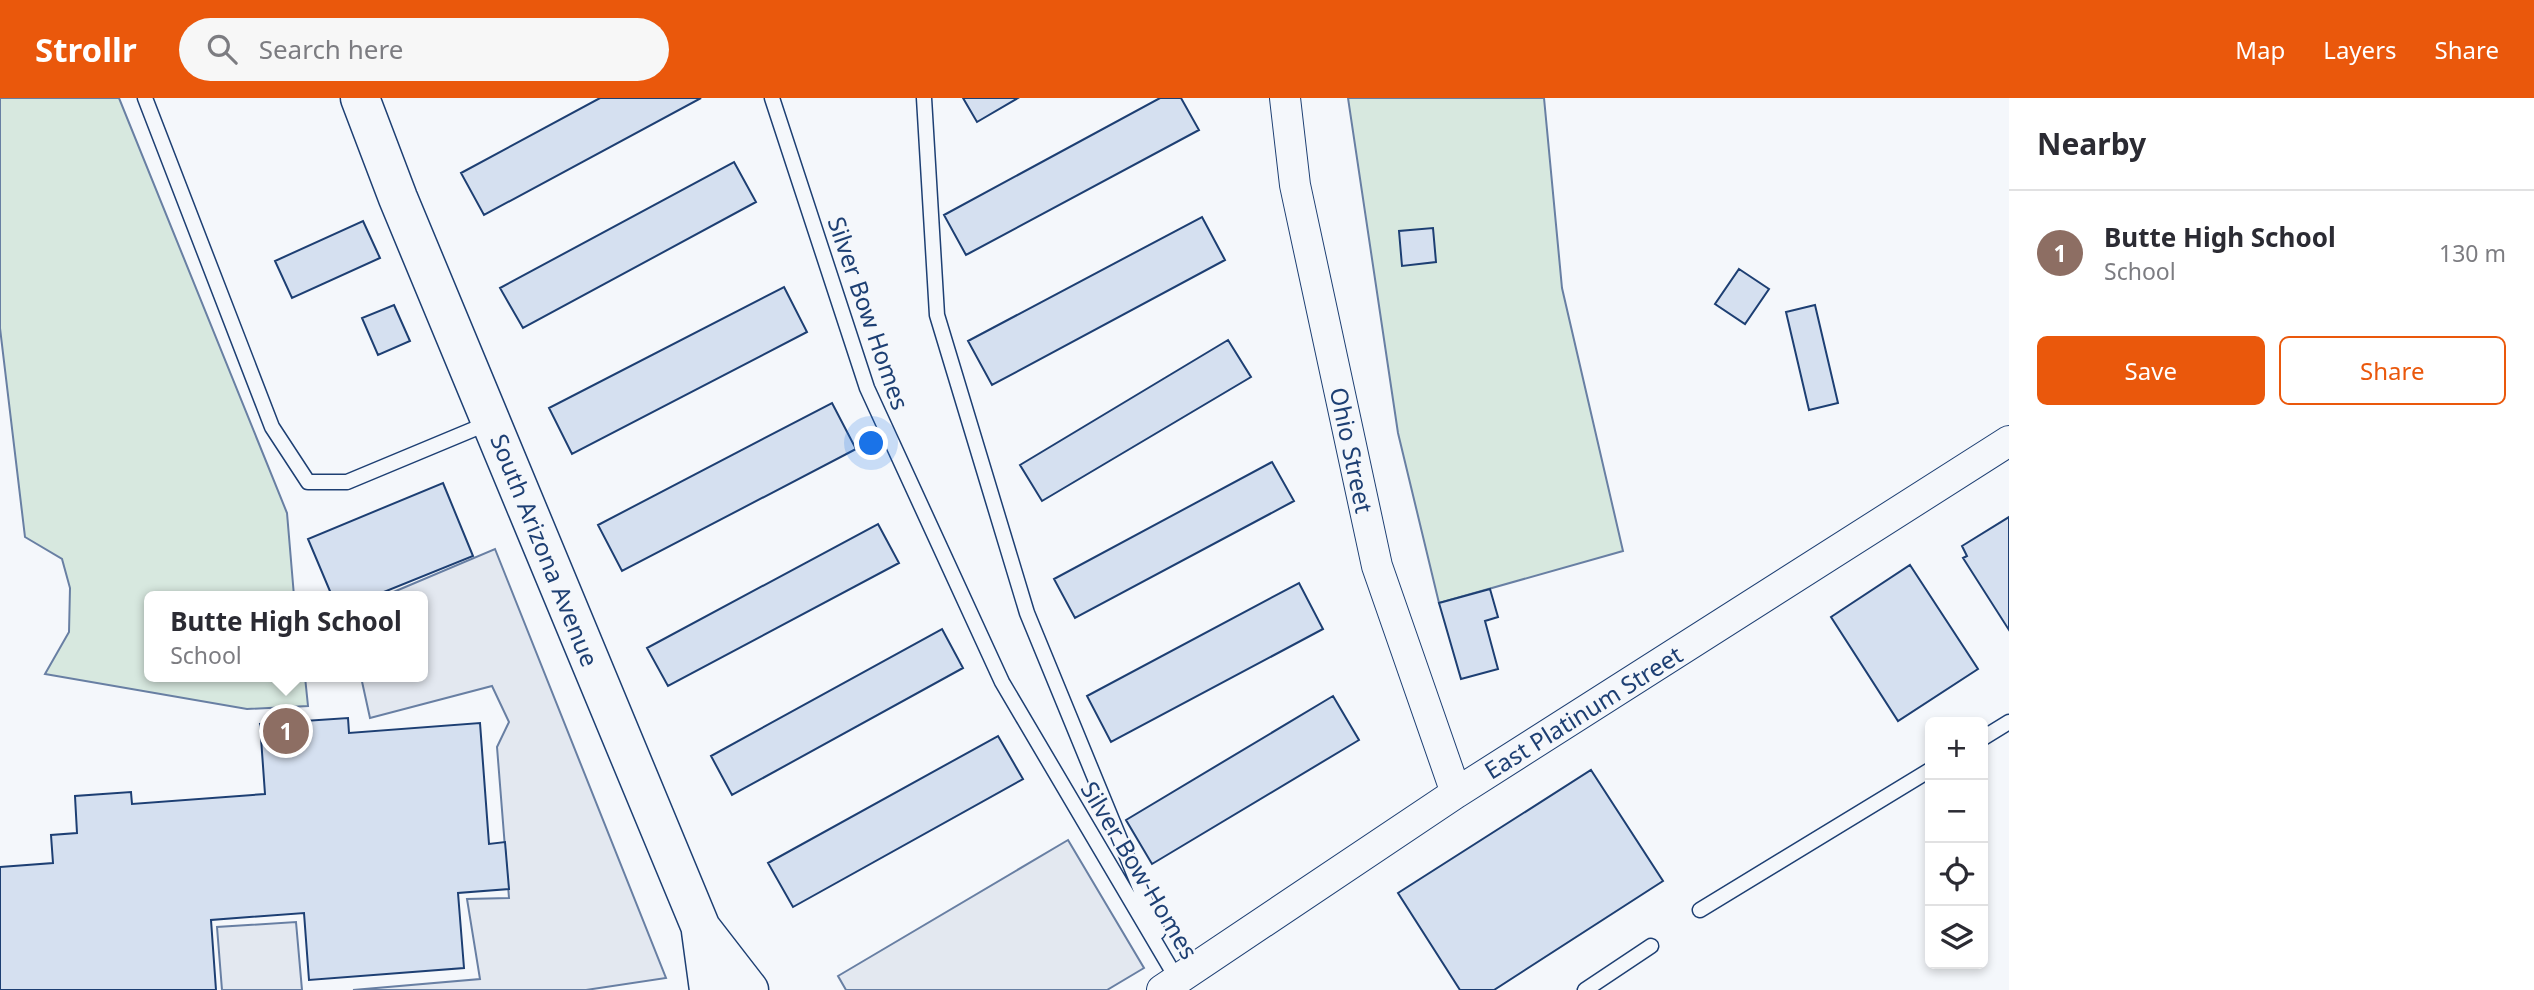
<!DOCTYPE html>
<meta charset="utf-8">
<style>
body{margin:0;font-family:"Noto Sans",sans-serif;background:#f7f7f7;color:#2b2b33}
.controls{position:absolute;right:21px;bottom:21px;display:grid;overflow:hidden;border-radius:10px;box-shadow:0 4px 10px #0003}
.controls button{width:63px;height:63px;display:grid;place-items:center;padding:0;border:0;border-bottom:2px solid #e1e1e2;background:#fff;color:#2b2b33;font:35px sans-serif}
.you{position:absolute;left:872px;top:346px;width:24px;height:24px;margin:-18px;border:5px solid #fff;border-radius:50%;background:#1a73e8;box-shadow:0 0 0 10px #1a73e833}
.badge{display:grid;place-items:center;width:46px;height:46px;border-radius:50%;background:#ea580c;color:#fff;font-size:23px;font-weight:700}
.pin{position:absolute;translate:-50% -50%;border:4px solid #fff;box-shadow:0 2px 7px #0006}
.popup{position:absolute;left:144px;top:493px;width:284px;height:91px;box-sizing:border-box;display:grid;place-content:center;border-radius:10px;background:#fff;filter:drop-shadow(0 2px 5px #0005);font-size:23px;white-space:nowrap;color:#7c7c81}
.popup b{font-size:26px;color:#2b2b33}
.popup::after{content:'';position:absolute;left:50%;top:100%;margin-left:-14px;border:14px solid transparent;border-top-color:#fff}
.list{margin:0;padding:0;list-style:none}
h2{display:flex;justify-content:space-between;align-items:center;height:91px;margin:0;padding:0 28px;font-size:30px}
h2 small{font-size:23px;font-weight:400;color:#7c7c81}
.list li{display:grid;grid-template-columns:46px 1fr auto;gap:21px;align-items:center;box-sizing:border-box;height:126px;padding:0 28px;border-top:2px solid #e1e1e2}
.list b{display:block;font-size:26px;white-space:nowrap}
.list p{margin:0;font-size:23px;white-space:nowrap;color:#7c7c81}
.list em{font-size:23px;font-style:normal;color:#7c7c81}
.actions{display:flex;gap:14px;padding:21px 28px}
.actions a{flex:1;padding:16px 0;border:2px solid #ea580c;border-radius:10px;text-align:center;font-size:24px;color:#ea580c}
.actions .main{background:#ea580c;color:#fff}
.icon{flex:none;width:38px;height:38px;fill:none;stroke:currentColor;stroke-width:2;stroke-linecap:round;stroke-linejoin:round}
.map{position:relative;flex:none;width:2009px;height:892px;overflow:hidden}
header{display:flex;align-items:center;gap:42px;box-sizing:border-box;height:98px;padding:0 35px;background:#ea580c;color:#fff}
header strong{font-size:33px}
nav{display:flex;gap:38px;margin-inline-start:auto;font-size:24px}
.search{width:490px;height:63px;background:#f7f7f7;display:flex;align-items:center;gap:18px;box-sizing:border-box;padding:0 24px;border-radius:38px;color:#7c7c81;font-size:26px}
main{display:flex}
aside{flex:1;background:#fff}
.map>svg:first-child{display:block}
.green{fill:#d7e8df;stroke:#687fa3;stroke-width:2}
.parking{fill:#e3e8f0;stroke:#687fa3;stroke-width:2}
.building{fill:#d5e0f0;stroke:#1d3f73;stroke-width:2}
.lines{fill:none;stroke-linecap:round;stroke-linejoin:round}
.lane-casing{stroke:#1d3f73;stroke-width:17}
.street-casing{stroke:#1d3f73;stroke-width:32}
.primary-casing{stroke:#1d3f73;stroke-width:41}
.lane{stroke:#f4f7fb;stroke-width:14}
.street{stroke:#f4f7fb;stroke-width:30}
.primary{stroke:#f4f7fb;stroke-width:38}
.labels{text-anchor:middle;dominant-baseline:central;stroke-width:5;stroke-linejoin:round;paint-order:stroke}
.street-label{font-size:24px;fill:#1d3f73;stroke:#f4f7fb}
</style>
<header>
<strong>Strollr</strong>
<div class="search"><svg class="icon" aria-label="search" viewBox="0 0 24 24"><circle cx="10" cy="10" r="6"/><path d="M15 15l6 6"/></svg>Search here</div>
<nav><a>Map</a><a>Layers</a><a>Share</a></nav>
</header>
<main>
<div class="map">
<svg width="2009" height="892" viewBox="0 0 2009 892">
<rect width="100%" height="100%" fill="#f4f7fb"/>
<!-- green -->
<path class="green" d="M0 0H119L287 415 294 498H149V579H305L308 608 247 611 45 576 69 534 70 490 62 461 25 439 0 230Z
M1348 0H1544L1562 190 1623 453 1439 505 1398 335Z"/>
<!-- parking -->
<path class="parking" d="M495 451 666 880 586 892H353L480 881 467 801 509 800 497 649 509 624 492 588 370 620 361 579H422V498H384Z
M1068 742 1144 870 1107 892H846L838 878Z
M296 824 302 892H222L217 829Z"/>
<!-- building -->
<path class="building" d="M600 0H701L484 117 461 75Z
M963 0H1018L977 24Z
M1160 0H1181L1199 32 966 157 944 117Z
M734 64 756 104 523 230 500 190Z
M1202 119 1225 162 992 287 968 243Z
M363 123 380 160 292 200 275 163Z
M1433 130 1436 164 1402 168 1399 133Z
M1739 171 1769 191 1745 226 1715 206Z
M784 189 807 234 572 356 549 310Z
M394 207 410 243 378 257 362 220Z
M1815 207 1838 305 1809 312 1786 214Z
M1228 242 1251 279 1042 403 1020 367Z
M832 305 856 351 622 473 598 427Z
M1272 364 1294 403 1075 520 1054 481Z
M443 385 473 458 374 498H332L308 441Z
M2009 419V532L1963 460 1967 458 1962 448Z
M878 426 899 465 668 588 647 550Z
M1910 467 1978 571 1898 623 1831 519Z
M1299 485 1323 531 1111 644 1087 598Z
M1490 491 1498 519 1485 523 1498 571 1461 581 1439 505Z
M942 531 963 570 732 697 711 658Z
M1333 598 1359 642 1152 766 1126 722Z
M348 620 349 635 480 625 489 746 505 744 509 791 458 795 464 870 309 882 304 815 211 822 216 892H0V769L53 765 51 737 77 735 75 698 131 694 132 706 265 696 260 626Z
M998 638 1023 681 793 809 768 765Z
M1591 672 1663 783 1494 892H1460L1398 795Z"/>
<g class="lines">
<!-- lane casing -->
<g class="lane-casing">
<path id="lane" d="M145 0 272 329 308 384H347L491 324
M772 0 867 290 1002 584 1177 881
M924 0 937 217 1027 515 1158 834
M1983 640 2009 624
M1700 812 1930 672
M1585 892 1651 848"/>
</g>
<!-- street casing -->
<g class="street-casing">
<path id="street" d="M1285 0 1295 87 1377 468 1456 695
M1162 892 1456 695 2009 343"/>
</g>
<!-- primary casing -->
<g class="primary-casing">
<path id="primary" d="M360 0 398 100 701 830 749 892
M701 833 709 892"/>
</g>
<!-- lane -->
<use href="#lane" class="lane"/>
<!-- street -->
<use href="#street" class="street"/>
<!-- primary -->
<use href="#primary" class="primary"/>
</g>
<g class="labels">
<!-- street labels -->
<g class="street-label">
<text transform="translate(869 215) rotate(71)">Silver Bow Homes</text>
<text transform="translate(1352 352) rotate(78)">Ohio Street</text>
<text transform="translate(545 452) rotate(68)">South Arizona Avenue</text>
<text transform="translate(1583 614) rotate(-32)">East Platinum Street</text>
<text transform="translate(1140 772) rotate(59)">Silver Bow Homes</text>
</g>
</g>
</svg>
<div class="controls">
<button>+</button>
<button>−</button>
<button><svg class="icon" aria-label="locate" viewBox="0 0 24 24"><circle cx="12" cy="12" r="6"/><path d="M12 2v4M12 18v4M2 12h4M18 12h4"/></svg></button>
<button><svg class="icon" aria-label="layers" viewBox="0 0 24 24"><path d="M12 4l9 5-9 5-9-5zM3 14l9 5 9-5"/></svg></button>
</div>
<div class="you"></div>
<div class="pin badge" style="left:286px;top:633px;background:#8d6e63">1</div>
<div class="popup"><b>Butte High School</b>School</div>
</div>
<aside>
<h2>Nearby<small></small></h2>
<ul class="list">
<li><span class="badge" style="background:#8d6e63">1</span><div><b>Butte High School</b><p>School</p></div><em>130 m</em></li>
</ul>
<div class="actions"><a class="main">Save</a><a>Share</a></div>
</aside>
</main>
